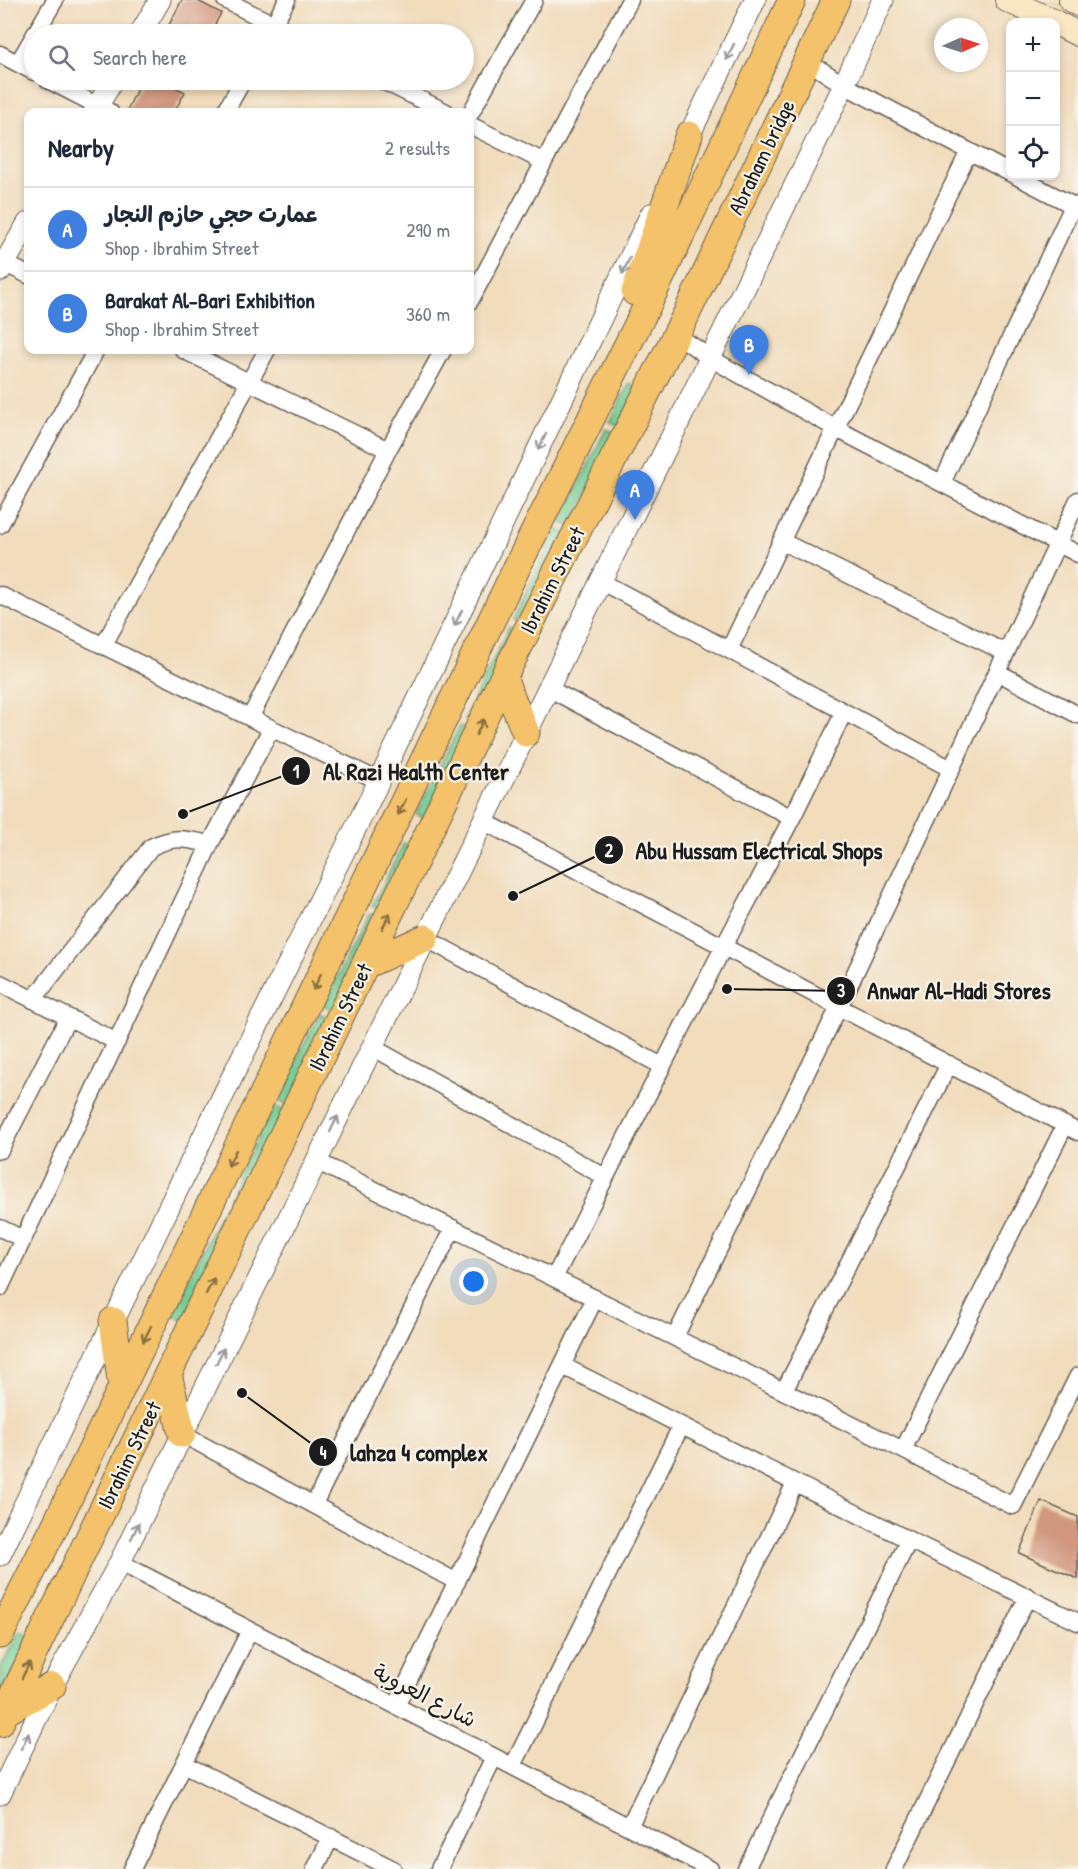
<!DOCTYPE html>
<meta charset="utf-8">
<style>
body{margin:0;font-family:"Patrick Hand","Playpen Sans Arabic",sans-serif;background:#f2f2f3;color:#1f2937}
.controls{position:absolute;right:18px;top:18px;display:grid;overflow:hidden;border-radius:12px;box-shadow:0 3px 9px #0003}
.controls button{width:54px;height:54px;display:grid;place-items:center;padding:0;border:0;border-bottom:2px solid #e0e1e3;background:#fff;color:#1f2937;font:30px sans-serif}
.compass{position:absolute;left:934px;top:18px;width:54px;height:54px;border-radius:50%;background:#fff;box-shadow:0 3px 9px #0003;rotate:87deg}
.you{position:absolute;left:474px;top:1282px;width:21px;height:21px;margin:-15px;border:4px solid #fff;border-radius:50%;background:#1a73e8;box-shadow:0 0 0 9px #1a73e833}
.badge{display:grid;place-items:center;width:39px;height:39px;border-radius:50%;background:#1f6fb2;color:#fff;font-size:20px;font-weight:700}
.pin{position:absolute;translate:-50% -50px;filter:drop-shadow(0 2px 3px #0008)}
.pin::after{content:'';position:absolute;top:32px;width:21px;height:18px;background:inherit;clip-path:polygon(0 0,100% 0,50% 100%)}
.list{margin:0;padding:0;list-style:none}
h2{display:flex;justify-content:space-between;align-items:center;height:78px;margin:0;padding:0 24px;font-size:26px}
h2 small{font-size:20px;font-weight:400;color:#747a83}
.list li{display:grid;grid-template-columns:39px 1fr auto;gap:18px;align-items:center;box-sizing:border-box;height:84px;padding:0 24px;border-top:2px solid #e0e1e3}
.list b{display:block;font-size:22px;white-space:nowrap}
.list p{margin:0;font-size:20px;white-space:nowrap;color:#747a83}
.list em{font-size:20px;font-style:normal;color:#747a83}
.icon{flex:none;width:33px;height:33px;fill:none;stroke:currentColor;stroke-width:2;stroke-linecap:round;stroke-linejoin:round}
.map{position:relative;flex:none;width:1078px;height:1869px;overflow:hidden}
.search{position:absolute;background:#fff;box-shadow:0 3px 9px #0003;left:24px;top:24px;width:450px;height:66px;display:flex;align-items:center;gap:15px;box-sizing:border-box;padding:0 21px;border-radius:33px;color:#747a83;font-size:22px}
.panel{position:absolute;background:#fff;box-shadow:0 3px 9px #0003;left:24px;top:108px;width:450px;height:246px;border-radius:12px}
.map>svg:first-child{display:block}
.green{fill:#74cd94;stroke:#487458;stroke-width:1.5}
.building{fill:#d2977f}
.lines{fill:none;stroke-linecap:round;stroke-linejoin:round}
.minor-casing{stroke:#675f54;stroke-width:19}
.tertiary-casing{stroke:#675f54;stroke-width:23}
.secondary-casing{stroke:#675f54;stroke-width:26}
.primary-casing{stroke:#675f54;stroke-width:29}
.minor{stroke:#fff;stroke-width:16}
.tertiary{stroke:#fff;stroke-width:21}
.secondary{stroke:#fae7c3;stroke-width:24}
.primary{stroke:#f3c26a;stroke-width:27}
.oneway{stroke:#999}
.oneway2{stroke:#886f43}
.labels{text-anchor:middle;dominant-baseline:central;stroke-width:4.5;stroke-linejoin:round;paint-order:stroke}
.street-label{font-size:22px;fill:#1c1c1c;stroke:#f7f3e8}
.leader{fill:none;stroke:#1c1c1c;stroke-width:2}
.callout-dot{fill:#1c1c1c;stroke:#f7f3e8;stroke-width:2}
.mark-label{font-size:18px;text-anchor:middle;font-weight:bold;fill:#fff}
.callout-label{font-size:24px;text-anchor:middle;font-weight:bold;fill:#1c1c1c;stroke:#f7f3e8;stroke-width:4.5;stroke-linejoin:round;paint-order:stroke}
</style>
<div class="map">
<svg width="1078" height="1869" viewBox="0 0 1078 1869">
<rect width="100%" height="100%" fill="#f7f3e8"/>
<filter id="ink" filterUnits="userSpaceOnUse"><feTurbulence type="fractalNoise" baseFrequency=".0167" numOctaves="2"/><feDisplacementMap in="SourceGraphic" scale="12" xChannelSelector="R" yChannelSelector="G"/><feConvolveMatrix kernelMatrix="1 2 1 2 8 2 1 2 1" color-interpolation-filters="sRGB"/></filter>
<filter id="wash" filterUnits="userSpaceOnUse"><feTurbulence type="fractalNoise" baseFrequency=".008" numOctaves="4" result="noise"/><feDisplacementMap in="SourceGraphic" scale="24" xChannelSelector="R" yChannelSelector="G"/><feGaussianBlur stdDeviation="1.35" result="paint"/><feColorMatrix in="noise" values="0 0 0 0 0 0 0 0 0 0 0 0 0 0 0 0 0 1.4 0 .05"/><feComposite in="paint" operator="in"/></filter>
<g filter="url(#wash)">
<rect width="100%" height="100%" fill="#f1dcbb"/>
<!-- green -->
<path class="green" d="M629 383 637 389 619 427 610 422Z
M606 429 616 433 571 527 560 522Z
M557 529 567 534 524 625 513 620Z
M509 627 520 632 475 726 464 720Z
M460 726 472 732 428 821 416 814Z
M404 843 416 848 384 912 372 906Z
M369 914 381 918 336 1012 323 1005Z
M320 1013 332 1019 290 1106 276 1100Z
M274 1106 287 1112 240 1206 227 1199Z
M224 1206 237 1211 184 1321 172 1315Z
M19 1631 35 1638 0 1709V1669Z"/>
<g id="blocks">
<!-- building -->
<path class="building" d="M182 0H196L221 13 210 34H178L167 29Z
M142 80H160L185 92 174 112H126Z
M1041 1501 1078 1517V1579L1019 1553Z"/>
</g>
</g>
<g filter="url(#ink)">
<use href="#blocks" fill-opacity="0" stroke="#675f54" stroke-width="1.5"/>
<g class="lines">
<!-- minor casing -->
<g class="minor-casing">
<path id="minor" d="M225 0 293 34
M268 34 287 0
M0 54 34 72
M18 63 55 0
M821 70 844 85 1010 173
M48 80 110 112
M381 80 446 112
M225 112 243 80
M470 114 534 0
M470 125 544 162
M1016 176 1078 208
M0 261 28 275
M470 301 630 0
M690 344 710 358 835 428 1078 554
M183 350 388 450
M942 483 1073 206
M0 525 96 350
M781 541 1006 653
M600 581 951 769
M0 595 379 781
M103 646 267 350
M729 650 969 151
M997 672 1078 715
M548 688 792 818
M250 718 388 450 443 350
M483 821 1078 1132
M425 938 662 1066
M0 983 117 1042
M33 1000 151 847C175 835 186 839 210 844
M372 1047 605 1177
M0 1150 68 1018
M316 1161 903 1450 1013 1506 1078 1376
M0 1228 23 1239
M554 1278 724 946 792 818 844 712
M0 1288 210 844 271 729
M675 1337 839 1007 1078 500
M563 1366 909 1540 1078 1622
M784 1391 949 1064
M182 1434 457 1582
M903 1450 1065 1125
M314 1504 453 1228
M119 1562 710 1869
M396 1706 595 1298
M184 1764 393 1869
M513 1766 681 1426
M629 1827 795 1483
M132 1869 250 1630
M315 1869 331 1837
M439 1869 494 1757
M746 1869 909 1540
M894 1869 1028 1596"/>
</g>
<!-- tertiary casing -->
<g class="tertiary-casing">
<path id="tertiary" d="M140 34 160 0
M94 112 113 80
M683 148 755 0
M0 271 28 223
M0 1555 236 1069 379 781 651 214
M0 1794 52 1686 119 1564 844 85 883 0"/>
</g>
<!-- secondary casing -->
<g class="secondary-casing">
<path id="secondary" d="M1007 0 1055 22
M1071 0 1078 4
M1056 23 1078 34"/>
</g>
<!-- primary casing -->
<g class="primary-casing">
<path id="primary" d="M635 292 689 135
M503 678 526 733
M365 965 425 938
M113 1321 122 1387
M168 1374 182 1434
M0 1635 56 1524 519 563 649 302 792 0
M5 1712 52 1686
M0 1723 503 678 686 315 836 0"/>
</g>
<!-- minor -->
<use href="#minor" class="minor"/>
<!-- tertiary -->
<use href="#tertiary" class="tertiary"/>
<!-- secondary -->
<use href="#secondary" class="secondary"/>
<!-- primary -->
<use href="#primary" class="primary"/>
</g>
<!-- one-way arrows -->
<defs><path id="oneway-shaft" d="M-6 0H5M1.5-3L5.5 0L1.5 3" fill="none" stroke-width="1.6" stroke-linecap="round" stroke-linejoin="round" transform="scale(1.5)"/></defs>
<g class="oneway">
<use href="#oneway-shaft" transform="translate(730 52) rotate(116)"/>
<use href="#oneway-shaft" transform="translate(626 266) rotate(116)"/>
<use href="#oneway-shaft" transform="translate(542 442) rotate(116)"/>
<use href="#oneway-shaft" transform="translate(458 618) rotate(116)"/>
<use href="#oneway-shaft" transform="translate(334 1124) rotate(-64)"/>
<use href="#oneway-shaft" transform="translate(220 1356) rotate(-64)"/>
<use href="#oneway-shaft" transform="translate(135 1531) rotate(-64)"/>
<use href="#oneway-shaft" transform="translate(25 1741) rotate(-64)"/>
</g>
<g class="oneway2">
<use href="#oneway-shaft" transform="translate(480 727) rotate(-64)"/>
<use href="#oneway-shaft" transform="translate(402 807) rotate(116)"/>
<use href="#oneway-shaft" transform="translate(386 921) rotate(-64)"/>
<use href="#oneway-shaft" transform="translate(317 982) rotate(116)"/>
<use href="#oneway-shaft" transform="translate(232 1158) rotate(116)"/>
<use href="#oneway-shaft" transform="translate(210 1286) rotate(-64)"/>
<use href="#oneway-shaft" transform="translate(147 1334) rotate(116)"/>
<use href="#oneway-shaft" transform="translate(26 1670) rotate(-64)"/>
</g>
</g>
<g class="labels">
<!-- street labels -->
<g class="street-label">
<text transform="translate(761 157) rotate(-64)">Abraham bridge</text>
<text transform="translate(552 580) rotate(-63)">Ibrahim Street</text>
<text transform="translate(340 1017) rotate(-64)">Ibrahim Street</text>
<text transform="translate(129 1455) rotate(-64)">Ibrahim Street</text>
<text transform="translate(425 1695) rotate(27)">شارع العروبة</text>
</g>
</g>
<!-- callouts -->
<path class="leader" d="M183 814L296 771M513 896L609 850M727 989L841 991M242 1393L323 1452"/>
<g class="callout-dot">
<circle cx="183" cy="814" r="6"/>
<circle cx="513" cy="896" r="6"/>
<circle cx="727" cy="989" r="6"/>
<circle cx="242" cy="1393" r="6"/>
<circle cx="296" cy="771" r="15"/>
<circle cx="609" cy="850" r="15"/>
<circle cx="841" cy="991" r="15"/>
<circle cx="323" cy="1452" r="15"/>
</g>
<g class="mark-label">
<text x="296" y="778">1</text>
<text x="609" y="857">2</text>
<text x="841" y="997">3</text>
<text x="323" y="1459">4</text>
</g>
<g class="callout-label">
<text x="416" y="780">Al Razi Health Center</text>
<text x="759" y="859">Abu Hussam Electrical Shops</text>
<text x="959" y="999">Anwar Al-Hadi Stores</text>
<text x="419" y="1461">lahza 4 complex</text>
</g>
</svg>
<div class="controls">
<button>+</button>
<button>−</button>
<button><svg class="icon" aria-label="locate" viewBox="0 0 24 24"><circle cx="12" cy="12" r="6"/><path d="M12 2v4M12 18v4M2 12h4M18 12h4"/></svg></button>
</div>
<svg class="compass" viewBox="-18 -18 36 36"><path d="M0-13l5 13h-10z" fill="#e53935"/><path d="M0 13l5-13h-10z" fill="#747a83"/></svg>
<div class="you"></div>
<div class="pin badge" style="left:635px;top:520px;background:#3f7fe0">A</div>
<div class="pin badge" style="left:749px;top:375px;background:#3f7fe0">B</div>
<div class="search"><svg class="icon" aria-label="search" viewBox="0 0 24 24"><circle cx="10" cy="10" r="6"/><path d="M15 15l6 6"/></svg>Search here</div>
<section class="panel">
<h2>Nearby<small>2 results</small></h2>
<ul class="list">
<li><span class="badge" style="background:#3f7fe0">A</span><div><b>عمارت حجي حازم النجار</b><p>Shop · Ibrahim Street</p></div><em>290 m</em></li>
<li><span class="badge" style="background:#3f7fe0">B</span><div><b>Barakat Al-Bari Exhibition</b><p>Shop · Ibrahim Street</p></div><em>360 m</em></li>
</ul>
</section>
</div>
